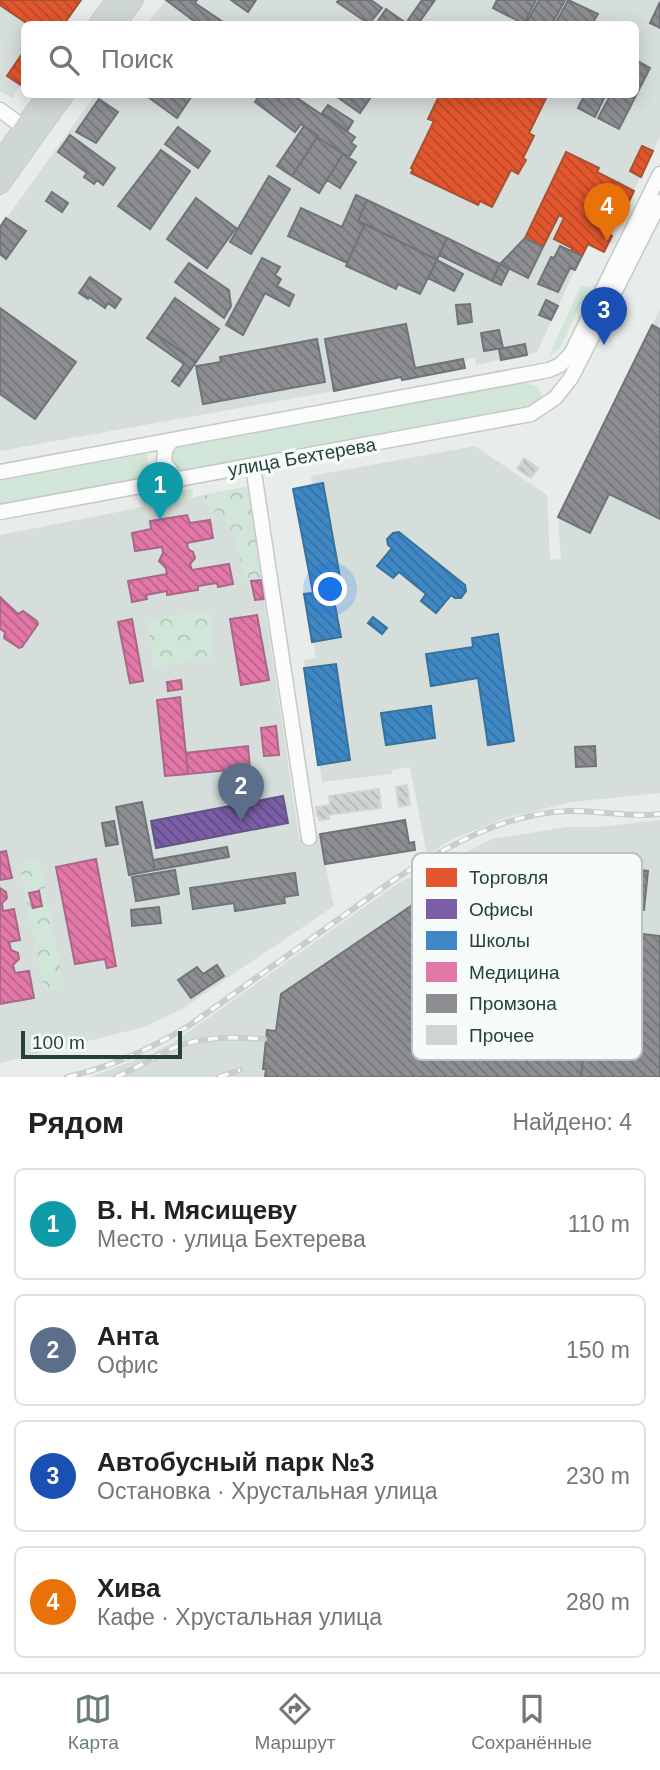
<!DOCTYPE html>
<html lang="ru">
<meta charset="utf-8">
<style>
body{margin:0;font-family:Arial,sans-serif;background:#f6f6f6;color:#222}
.scale{position:absolute;left:21px;bottom:18px;width:161px;box-sizing:border-box;padding-left:7px;border:4px solid #24423a;border-top:0;font-size:19px;line-height:24px;white-space:nowrap;color:#24423a;-webkit-text-stroke:5px #f7fbf9;paint-order:stroke}
.you{position:absolute;left:331px;top:590px;width:24px;height:24px;margin:-18px;border:5px solid #fff;border-radius:50%;background:#1a73e8;box-shadow:0 0 0 10px #1a73e833}
.badge{display:grid;place-items:center;width:46px;height:46px;border-radius:50%;background:#697e78;color:#fff;font-size:23px;font-weight:700}
.pin{position:absolute;translate:-50% -58px;filter:drop-shadow(0 2px 4px #0008)}
.pin::after{content:'';position:absolute;top:37px;width:24px;height:21px;background:inherit;clip-path:polygon(0 0,100% 0,50% 100%)}
.list{margin:0;padding:0;list-style:none}
h2{display:flex;justify-content:space-between;align-items:center;height:91px;margin:0;padding:0 28px;font-size:30px}
h2 small{font-size:23px;font-weight:400;color:#767676}
.list li{display:grid;grid-template-columns:46px 1fr auto;gap:21px;align-items:center;box-sizing:border-box;height:112px;margin:0 14px 14px;padding:0 14px;border:2px solid #e0e0e0;border-radius:10px}
.list b{display:block;font-size:26px;white-space:nowrap}
.list p{margin:0;font-size:23px;white-space:nowrap;color:#767676}
.list em{font-size:23px;font-style:normal;color:#767676}
.icon{flex:none;width:38px;height:38px;fill:none;stroke:currentColor;stroke-width:2;stroke-linecap:round;stroke-linejoin:round}
.map{position:relative;flex:none;width:660px;height:1077px;overflow:hidden}
.search{position:absolute;background:#fff;box-shadow:0 4px 18px #0003;left:21px;right:21px;top:21px;height:77px;display:flex;align-items:center;gap:18px;box-sizing:border-box;padding:0 24px;border-radius:10px;color:#767676;font-size:26px}
.sheet{height:595px;background:#fff}
nav{display:flex;justify-content:space-around;align-items:center;box-sizing:border-box;height:98px;border-top:2px solid #e0e0e0;background:#fff;font-size:19px;color:#767676}
nav a{display:grid;justify-items:center;gap:4px}
nav .on{color:#697e78}
.map>svg:first-child{display:block}
.built{fill:#d6dedb}
.grass{fill:#d1e6d8}
.park{fill:url(#park-crowns)}
.shops{fill:url(#shops-back-hatch);stroke:#aa5132;stroke-width:2}
.offices{fill:url(#offices-back-hatch);stroke:#615686;stroke-width:2}
.schools{fill:url(#schools-back-hatch);stroke:#37739b;stroke-width:2}
.health{fill:url(#health-back-hatch);stroke:#aa6787;stroke-width:2}
.industry{fill:url(#industry-back-hatch);stroke:#6e7678;stroke-width:2}
.building{fill:url(#building-back-hatch);stroke:#d1d6d4;stroke-width:2}
.lines{fill:none;stroke-linecap:round;stroke-linejoin:round}
.minor-casing{stroke:#c5cac8;stroke-width:17}
.major-casing{stroke:#c3ccc9;stroke-width:20}
.minor{stroke:#fcfcfc;stroke-width:14}
.major{stroke:#cfd7d5;stroke-width:18}
.rail-casing{stroke:#c9cdcc;stroke-width:6}
.rail{stroke:#f7fbf9;stroke-width:3.5;stroke-dasharray:10;stroke-linecap:butt}
.labels{text-anchor:middle;dominant-baseline:central;stroke-width:7;stroke-linejoin:round;paint-order:stroke}
.street-label{font-size:19px;fill:#24423a;stroke:#f7fbf9}
.key{fill:#f7fbf9;stroke:#b8c4c0;stroke-width:2}
.key-label{font-size:19px;fill:#24423a}
</style>
<div class="map">
<svg width="660" height="1077" viewBox="0 0 660 1077">
<defs>
<pattern id="park-crowns" width="20" height="18" patternUnits="userSpaceOnUse" patternTransform="scale(1.75)"><rect width="20" height="18" fill="#d1e6d8"/><path d="M2 6a3 3 0 1 1 6 0M12 15a3 3 0 1 1 6 0" fill="none" stroke="#b3c6ba"/></pattern>
<pattern id="shops-back-hatch" width="6" height="6" patternUnits="userSpaceOnUse" patternTransform="scale(1.75)"><rect width="6" height="6" fill="#e4572e"/><path d="M-1 5l2 2M0 0l6 6M5-1l2 2" fill="none" stroke="#b94a28"/></pattern>
<pattern id="offices-back-hatch" width="6" height="6" patternUnits="userSpaceOnUse" patternTransform="scale(1.75)"><rect width="6" height="6" fill="#7b5ea7"/><path d="M-1 5l2 2M0 0l6 6M5-1l2 2" fill="none" stroke="#5f4c82"/></pattern>
<pattern id="schools-back-hatch" width="6" height="6" patternUnits="userSpaceOnUse" patternTransform="scale(1.75)"><rect width="6" height="6" fill="#3f88c5"/><path d="M-1 5l2 2M0 0l6 6M5-1l2 2" fill="none" stroke="#3571a1"/></pattern>
<pattern id="health-back-hatch" width="6" height="6" patternUnits="userSpaceOnUse" patternTransform="scale(1.75)"><rect width="6" height="6" fill="#e377a8"/><path d="M-1 5l2 2M0 0l6 6M5-1l2 2" fill="none" stroke="#b8638a"/></pattern>
<pattern id="industry-back-hatch" width="6" height="6" patternUnits="userSpaceOnUse" patternTransform="scale(1.75)"><rect width="6" height="6" fill="#8d8d92"/><path d="M-1 5l2 2M0 0l6 6M5-1l2 2" fill="none" stroke="#737578"/></pattern>
<pattern id="building-back-hatch" width="6" height="6" patternUnits="userSpaceOnUse" patternTransform="scale(1.75)"><rect width="6" height="6" fill="#cfd4d2"/><path d="M-1 5l2 2M0 0l6 6M5-1l2 2" fill="none" stroke="#b2b7b5"/></pattern>
</defs>
<rect width="100%" height="100%" fill="#e8edeb"/>
<!-- built -->
<path class="built" d="M0 0H81L64 24H24V80L12 98 0 91Z
M166 0H660V137L604 252 587 244 537 352 476 365 475 358 463 360 465 368 456 371 402 380 401 377 334 391 0 451V227L95 95 636 94V24H147Z
M660 309V793L572 802 505 818 453 839 427 855 410 767 392 770V774L322 782 304 660 316 658 304 594 313 592 293 489 312 485 311 476 475 446 547 495 550 560 561 559 558 517Z
M250 486 261 580 299 838 319 834 334 906 182 1009 144 1027 0 1063V535Z
M660 820V1077H90L151 1054 177 1040 401 881 432 870 492 839 567 827H599Z"/>
<!-- grass -->
<path class="grass" d="M581 285 588 288 560 348 548 358Z
M524 383 537 386 542 395 540 400 521 409 184 471 178 470 170 464V454L177 447Z
M147 453 150 477 0 504V480Z
M193 489V494L189 500 146 507 141 504 139 499 164 494 166 501H169L168 493Z"/>
<!-- park -->
<path class="park" d="M250 486 261 580 245 582C238 545 237 523 202 502L206 494Z
M209 610 214 658 154 667 147 620Z
M34 859 40 863 63 981C60 988 53 993 46 990L43 986 20 867 28 860Z"/>
<!-- shops -->
<path class="shops" d="M0 0H81L64 24H28L0 5Z
M24 51V80L21 85 7 76Z
M440 94H548L529 133 534 136 523 158 526 160 518 174 511 170 492 207 480 201 478 205 411 173 413 169 411 168 434 121 428 119Z
M642 146 653 151 641 177 630 171Z
M566 152 599 168 597 172 634 191 627 206 619 202 604 232 612 236 604 252 588 244 582 256 571 251 572 248 554 239 564 218 559 215 543 247 525 238Z"/>
<!-- offices -->
<path class="offices" d="M283 796 288 823 156 848 151 821Z"/>
<!-- schools -->
<path class="schools" d="M323 483 340 577 330 579 341 637 312 642 304 594 313 593 293 489Z
M399 532 465 585 466 591 461 598H455L451 595 436 613 421 601 426 594 399 572 393 578 377 566 392 548 388 545 387 539 393 533Z
M373 617 387 628 382 634 368 623Z
M498 634 514 741 488 745 478 678 431 686 426 654 473 647 472 638Z
M336 664 350 760 318 765 304 668Z
M431 706 435 738 386 745 381 713Z"/>
<!-- health -->
<path class="health" d="M187 515 190 523 210 520 213 538 187 543 188 549 193 552 195 558 190 564 192 570 229 564 233 584 218 587 217 583 198 586V590L167 595V591L146 595 147 599 132 602 128 581 167 574 166 568 159 561 163 553 162 547 135 551 132 533 151 529 150 521Z
M261 580 264 599 255 600 251 581Z
M0 597 18 614 23 611 37 621 38 624 22 647 19 648 4 638 5 632 0 629Z
M257 615 269 680 241 685 230 619Z
M132 619 143 681 130 683 118 622Z
M181 680 182 689 168 691 167 682Z
M180 697 188 774 165 776 157 700Z
M276 726 279 755 264 756 261 728Z
M248 746 250 768 188 774 186 753Z
M6 851 12 878 0 880V852Z
M96 859 116 966 107 968 105 959 75 964 56 867Z
M0 888 6 892 7 898 2 903 3 911 14 909 20 940 9 942 11 950 18 953 19 959 13 965 15 973 29 971 34 998 0 1004Z
M39 891 42 906 33 908 29 893Z"/>
<!-- industry -->
<path class="industry" d="M166 0H197L195 3 226 24H198Z
M231 0H256L248 12Z
M339 0H371L382 8 369 24 337 2Z
M422 0H435L418 24H414L408 20Z
M497 0H536L524 24 493 8Z
M539 0H565L552 24H526Z
M568 0 598 14 592 24H555Z
M660 2V28L650 23Z
M386 9 406 23 408 24H376Z
M636 60 650 68 619 129 598 118 611 94H636Z
M144 94H193L177 118Z
M260 94H291L355 137 351 143 356 146 349 157 317 137 318 136 301 124 295 132 255 102Z
M333 94H373L360 113Z
M585 94H606L595 117 578 108Z
M99 99 118 112 96 143 76 132Z
M328 105 353 121 348 130 322 113Z
M304 126 318 136 292 176 277 166Z
M178 127 210 151 198 168 165 144Z
M70 135 115 168 103 185 97 180 94 184 84 177 87 173 58 152Z
M317 137 343 154 319 193 292 176Z
M161 150 190 171 150 229 118 206Z
M343 154 356 162 340 188 327 180Z
M269 176 290 189 251 254 230 242Z
M52 192 68 203 62 212 46 201Z
M356 195 367 200 358 221 365 224 347 263 288 236 301 208 342 227Z
M196 198 236 228 207 268 167 239Z
M367 200 447 238 437 260 358 221Z
M6 218 26 231 6 259 0 254V227Z
M365 224 437 260 420 294 398 284 396 289 346 266Z
M447 238 500 264 492 281 439 255Z
M525 238 543 247 528 278 500 264Z
M560 246 582 256 575 270 570 268 558 292 538 284 551 257 554 258Z
M262 258 280 267 275 275 281 279 277 286 294 295 289 306 265 293 243 335 226 325Z
M437 260 463 274 454 291 428 278Z
M189 263 229 290 231 306 224 318 175 282Z
M500 264 509 269 501 285 492 281Z
M90 277 121 299 115 308 108 303 105 308 89 297 88 299 79 293Z
M175 298 219 329 196 362 152 331Z
M546 300 558 306 551 320 539 315Z
M470 304 472 322 458 324 456 305Z
M0 308 76 362 35 419 0 394Z
M406 324 415 368 463 359 465 368 402 380 401 377 334 391 325 339Z
M652 325 660 329V519L609 494 590 533 558 517Z
M499 330 503 348 484 351 481 333Z
M152 331 196 362 179 386 172 381 184 364 147 338Z
M317 339 325 382 203 404 196 366 221 362 220 357Z
M525 344 527 355 501 360 499 349Z
M595 746 596 766 576 767 575 747Z
M142 802 155 870 129 875 116 807Z
M405 820 409 843 414 842 415 850 325 864 320 834Z
M114 821 118 844 106 846 102 823Z
M227 847 229 857 155 870 153 860Z
M523 857 648 871 644 910 519 896Z
M175 870 179 894 136 901 132 877Z
M295 873 298 895 284 897 285 903 235 911 234 903 193 909 190 888Z
M430 893 596 912 594 929H598L581 1077H265L266 1069H263L267 1030 276 1031 281 994Z
M159 907 161 923 132 926 131 910Z
M598 929 660 936V1077H581Z
M217 965 224 976 191 998 178 980 197 967 203 974Z"/>
<!-- building -->
<path class="building" d="M524 458 538 468 531 478 517 469Z
M407 785 410 805 399 807 396 787Z
M379 789 381 808 328 815 329 819 319 820V816H317L316 807 330 805 329 796Z"/>
<g class="lines">
<!-- minor casing -->
<g class="minor-casing">
<path id="minor" d="M0 110 30 132
M171 441 165 450 164 462 177 480
M253 466 309 838
M0 472 549 370 560 365 571 354 660 174
M0 512 531 414 555 398 571 378 660 202"/>
</g>
<!-- major casing -->
<g class="major-casing">
<path id="major" d="M98 24 116 0
M116 24 134 0
M0 161 47 94
M0 185 65 94"/>
</g>
<!-- minor -->
<use href="#minor" class="minor"/>
<!-- major -->
<use href="#major" class="major"/>
<!-- rail casing -->
<g class="rail-casing">
<path id="rail" d="M67 1077C111 1067 151 1049 190 1025L395 879C448 846 504 813 569 811 599 810 630 818 660 814
M116 1077C135 1069 152 1058 171 1049 200 1036 233 1037 264 1039
M219 1077 240 1070"/>
</g>
<!-- rail -->
<use href="#rail" class="rail"/>
</g>
<g class="labels">
<!-- street labels -->
<g class="street-label">
<text transform="translate(302 457) rotate(-10)">улица Бехтерева</text>
</g>
</g>
<!-- legend -->
<rect x="412" y="853" width="230" height="207" rx="10" class="key"/>
<rect x="426" y="868" width="31" height="19" fill="#e4572e"/>
<rect x="426" y="899" width="31" height="20" fill="#7b5ea7"/>
<rect x="426" y="931" width="31" height="19" fill="#3f88c5"/>
<rect x="426" y="962" width="31" height="20" fill="#e377a8"/>
<rect x="426" y="994" width="31" height="19" fill="#8d8d92"/>
<rect x="426" y="1025" width="31" height="20" fill="#cfd4d2"/>
<g class="key-label">
<text x="469" y="884">Торговля</text>
<text x="469" y="916">Офисы</text>
<text x="469" y="947">Школы</text>
<text x="469" y="979">Медицина</text>
<text x="469" y="1010">Промзона</text>
<text x="469" y="1042">Прочее</text>
</g>
</svg>
<div class="scale">100 m</div>
<div class="you"></div>
<div class="pin badge" style="left:160px;top:520px;background:#0f9aa8">1</div>
<div class="pin badge" style="left:241px;top:821px;background:#5c6f8a">2</div>
<div class="pin badge" style="left:604px;top:345px;background:#1a4fb4">3</div>
<div class="pin badge" style="left:607px;top:241px;background:#e8710a">4</div>
<div class="search"><svg class="icon" aria-label="search" viewBox="0 0 24 24"><circle cx="10" cy="10" r="6"/><path d="M15 15l6 6"/></svg>Поиск</div>
</div>
<section class="sheet">
<h2>Рядом<small>Найдено: 4</small></h2>
<ul class="list">
<li><span class="badge" style="background:#0f9aa8">1</span><div><b>В. Н. Мясищеву</b><p>Место · улица Бехтерева</p></div><em>110 m</em></li>
<li><span class="badge" style="background:#5c6f8a">2</span><div><b>Анта</b><p>Офис</p></div><em>150 m</em></li>
<li><span class="badge" style="background:#1a4fb4">3</span><div><b>Автобусный парк №3</b><p>Остановка · Хрустальная улица</p></div><em>230 m</em></li>
<li><span class="badge" style="background:#e8710a">4</span><div><b>Хива</b><p>Кафе · Хрустальная улица</p></div><em>280 m</em></li>
</ul>
</section>
<nav>
<a class="on"><svg class="icon" aria-label="map" viewBox="0 0 24 24"><path d="M3 6l6-2 6 2 6-2v14l-6 2-6-2-6 2zM9 4v14M15 6v14"/></svg>Карта</a>
<a><svg class="icon" aria-label="directions" viewBox="0 0 24 24"><path d="M12 3l9 9-9 9-9-9zM9 14v-3h6M13 9l2 2-2 2"/></svg>Маршрут</a>
<a><svg class="icon" aria-label="saved" viewBox="0 0 24 24"><path d="M7 4h10v16l-5-4-5 4z"/></svg>Сохранённые</a>
</nav>
